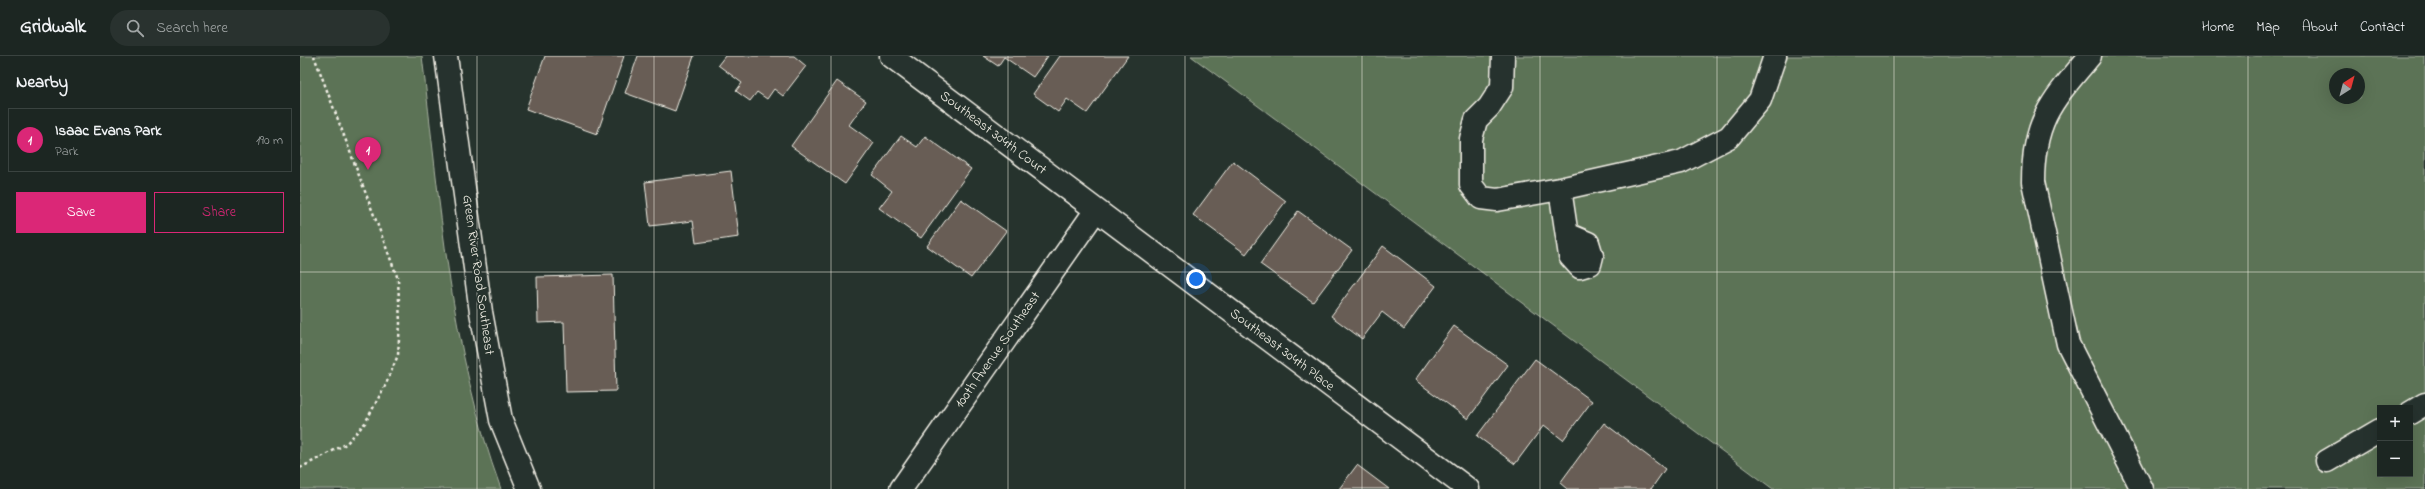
<!DOCTYPE html>
<meta charset="utf-8">
<style>
body{margin:0;font-family:"Indie Flower",sans-serif;background:#29322f;color:#f1f3f6}
.controls{position:absolute;right:12px;bottom:12px;display:grid;overflow:hidden;border-radius:0px;box-shadow:0 4px 16px #0002}
.controls button{width:36px;height:36px;display:grid;place-items:center;padding:0;border:0;border-bottom:1px solid #3a4340;background:#1c2622;color:#f1f3f6;font:20px sans-serif}
.compass{position:absolute;left:2029px;top:12px;width:36px;height:36px;border-radius:50%;background:#1c2622;box-shadow:0 4px 16px #0002;rotate:36deg}
.you{position:absolute;left:896px;top:223px;width:14px;height:14px;margin:-10px;border:3px solid #fff;border-radius:50%;background:#1a73e8;box-shadow:0 0 0 6px #1a73e833}
.badge{display:grid;place-items:center;width:26px;height:26px;border-radius:50%;background:#db2777;color:#fff;font-size:13px;font-weight:700}
.pin{position:absolute;translate:-50% -33px;filter:drop-shadow(0 1px 2px #0008)}
.pin::after{content:'';position:absolute;top:21px;width:14px;height:12px;background:inherit;clip-path:polygon(0 0,100% 0,50% 100%)}
.list{margin:0;padding:0;list-style:none}
h2{display:flex;justify-content:space-between;align-items:center;height:52px;margin:0;padding:0 16px;font-size:17px}
h2 small{font-size:13px;font-weight:400;color:#a0a5a5}
.list li{display:grid;grid-template-columns:26px 1fr auto;gap:12px;align-items:center;box-sizing:border-box;height:64px;margin:0 8px 8px;padding:0 8px;border:1px solid #3a4340;border-radius:0px}
.list b{display:block;font-size:15px;white-space:nowrap}
.list p{margin:0;font-size:13px;white-space:nowrap;color:#a0a5a5}
.list em{font-size:13px;font-style:normal;color:#a0a5a5}
.actions{display:flex;gap:8px;padding:12px 16px}
.actions a{flex:1;padding:9px 0;border:1px solid #db2777;border-radius:0px;text-align:center;font-size:14px;color:#db2777}
.actions .main{background:#db2777;color:#fff}
.icon{flex:none;width:22px;height:22px;fill:none;stroke:currentColor;stroke-width:2;stroke-linecap:round;stroke-linejoin:round}
.map{position:relative;flex:none;width:2125px;height:433px;overflow:hidden}
header{display:flex;align-items:center;gap:24px;box-sizing:border-box;height:56px;padding:0 20px;background:#1c2622;border-bottom:1px solid #3a4340}
header strong{font-size:19px}
nav{display:flex;gap:22px;margin-inline-start:auto;font-size:14px}
.search{width:280px;height:36px;background:#29322f;display:flex;align-items:center;gap:10px;box-sizing:border-box;padding:0 14px;border-radius:22px;color:#a0a5a5;font-size:15px}
main{display:flex}
aside{flex:1;background:#1c2622}
.map>svg:first-child{display:block}
.green{fill:#5c7357;stroke:#a8b2a0;fill-rule:evenodd}
.building{fill:#685d54;stroke:#f4f1e8}
.lines{fill:none;stroke-linecap:round;stroke-linejoin:round}
.minor-casing{stroke:#f4f1e8;stroke-width:25}
.path{stroke:#f4f1e8;stroke-width:2.5;stroke-dasharray:3 3;stroke-linecap:butt}
.minor{stroke:#26332d;stroke-width:22}
.grid{fill:none;stroke:#f4f1e8;stroke-width:1;stroke-opacity:0.55}
.labels{text-anchor:middle;dominant-baseline:central;stroke-width:3.5;stroke-linejoin:round;paint-order:stroke}
.street-label{font-size:14px;fill:#f4f1e8;stroke:#26332d}
</style>
<header>
<strong>Gridwalk</strong>
<div class="search"><svg class="icon" aria-label="search" viewBox="0 0 24 24"><circle cx="10" cy="10" r="6"/><path d="M15 15l6 6"/></svg>Search here</div>
<nav><a>Home</a><a>Map</a><a>About</a><a>Contact</a></nav>
</header>
<main>
<aside>
<h2>Nearby<small></small></h2>
<ul class="list">
<li><span class="badge">1</span><div><b>Isaac Evans Park</b><p>Park</p></div><em>190 m</em></li>
</ul>
<div class="actions"><a class="main">Save</a><a>Share</a></div>
</aside>
<div class="map">
<svg width="2125" height="433" viewBox="0 0 2125 433">
<rect width="100%" height="100%" fill="#26332d"/>
<filter id="ink" filterUnits="userSpaceOnUse"><feTurbulence type="fractalNoise" baseFrequency=".025" numOctaves="2"/><feDisplacementMap in="SourceGraphic" scale="8" xChannelSelector="R" yChannelSelector="G"/><feConvolveMatrix kernelMatrix="1 2 1 2 8 2 1 2 1" color-interpolation-filters="sRGB"/></filter>
<g filter="url(#ink)">
<!-- green -->
<path class="green" d="M0 0H122C140 146 150 294 201 433H0Z
M891 0H2125V433H1473ZM2035 18H2059V42H2035ZM2080 352H2110V418H2080Z"/>
<!-- building -->
<path class="building" d="M245 0H324L297 78 226 53Z
M338 0H394L375 55 325 37Z
M425 0H494L506 10 483 40 474 33 467 43 457 36 450 45 436 35 442 27 418 9Z
M683 0H748L733 21 704 1 698 10Z
M760 0H828L787 57 767 43 758 56 733 38Z
M537 25 566 45 549 69 574 87 545 128 491 90Z
M601 80 617 91 625 80 671 113 621 182 579 152 592 135 572 119Z
M933 105 986 145 946 198 893 159Z
M431 115 439 181 396 187 393 165 350 170 345 126Z
M661 143 706 175 671 222 627 190Z
M998 155 1052 194 1013 246 960 208Z
M1083 190 1136 230 1104 273 1082 256 1062 283 1031 260Z
M313 219 316 335 266 336 264 266 238 267 237 221Z
M1154 270 1208 309 1168 363 1115 324Z
M1235 303 1292 345 1263 384 1244 369 1215 408 1177 380Z
M1304 367 1365 413 1351 433H1267L1260 427Z
M1057 409 1089 433H1039Z"/>
<g class="lines">
<!-- minor casing -->
<g class="minor-casing">
<path id="minor" d="M146 0 181 256 201 364 229 433
M591 0 1168 433
M1203 0 1202 31 1189 51 1176 64 1171 83V129L1181 142 1197 144 1260 133 1270 200 1280 211 1290 208 1292 200 1288 187 1267 178
M1790 0C1752 45 1733 64 1733 126L1768 288 1842 433
M1260 133 1381 106 1429 81 1460 44 1475 0
M2110 357 2125 348
M2027 405 2080 374
M601 433 796 154"/>
</g>
<!-- path -->
<path class="path" d="M0 412 46 388 65 367 86 328 98 299 100 267 98 223 14 0"/>
<!-- minor -->
<use href="#minor" class="minor"/>
</g>
</g>
<!-- grid -->
<path class="grid" d="M177 0V433M354 0V433M531 0V433M708 0V433M885 0V433M1062 0V433M1240 0V433M1417 0V433M1594 0V433M1771 0V433M1948 0V433M0 216H2125"/>
<g class="labels">
<!-- street labels -->
<g class="street-label">
<text transform="translate(693 77) rotate(37)">Southeast 304th Court</text>
<text transform="translate(178 219) rotate(82)">Green River Road Southeast</text>
<text transform="translate(698 294) rotate(-55)">100th Avenue Southeast</text>
<text transform="translate(982 294) rotate(37)">Southeast 304th Place</text>
</g>
</g>
</svg>
<div class="controls">
<button>+</button>
<button>−</button>
</div>
<svg class="compass" viewBox="-18 -18 36 36"><path d="M0-13l5 13h-10z" fill="#e53935"/><path d="M0 13l5-13h-10z" fill="#a0a5a5"/></svg>
<div class="you"></div>
<div class="pin badge" style="left:68px;top:114px">1</div>
</div>
</main>
